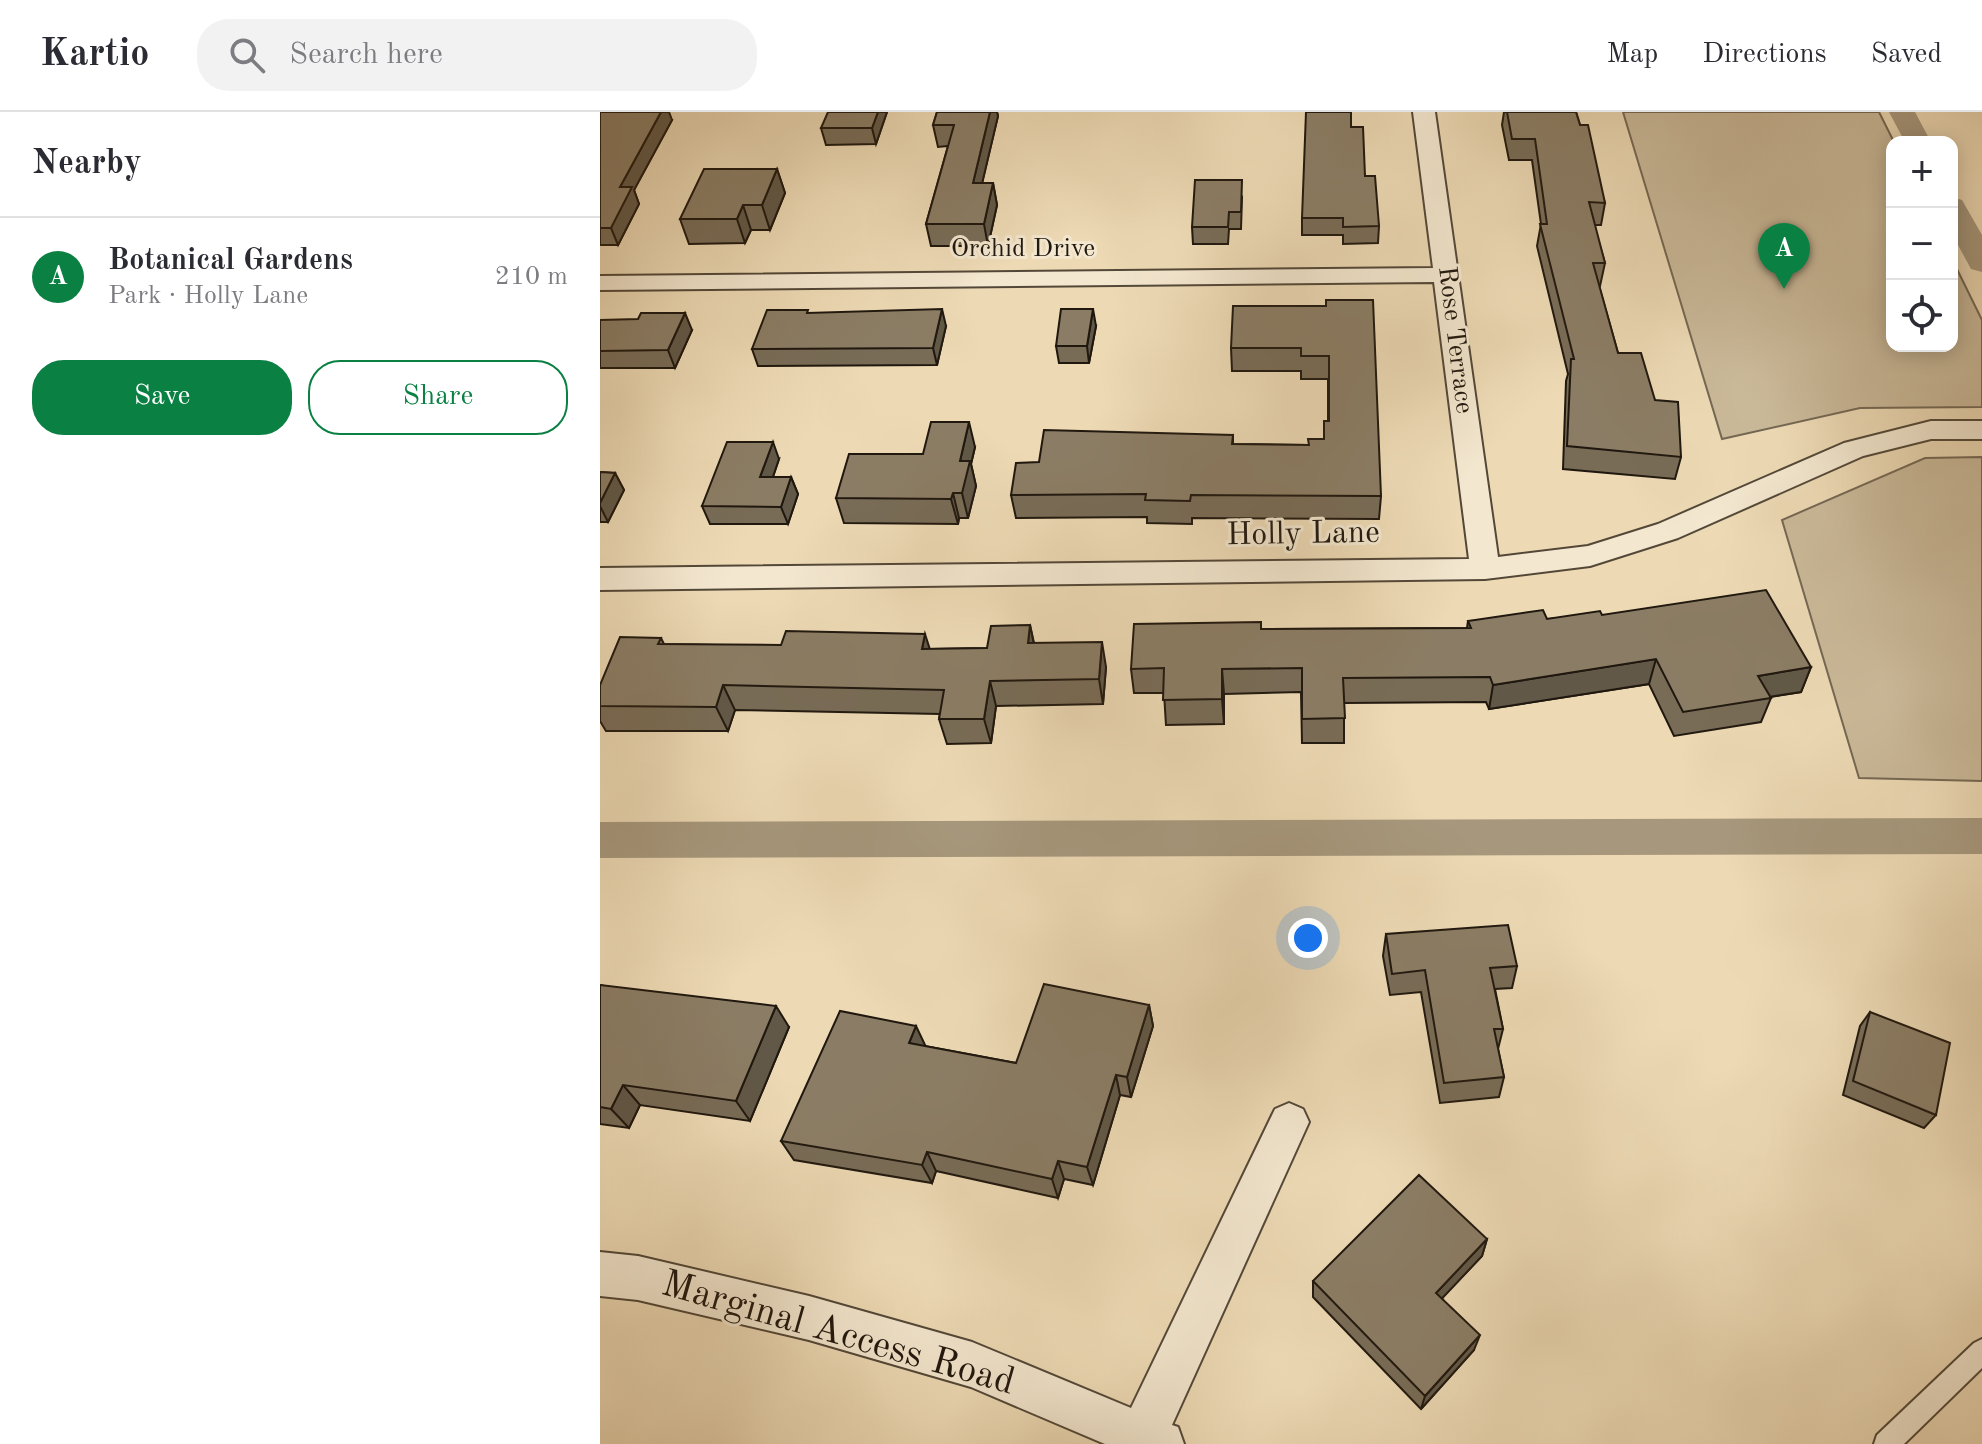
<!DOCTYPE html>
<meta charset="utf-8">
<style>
body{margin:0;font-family:"Old Standard TT",serif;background:#f2f2f3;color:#2b2b33}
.controls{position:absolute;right:24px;top:24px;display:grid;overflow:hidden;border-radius:16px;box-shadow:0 4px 20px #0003}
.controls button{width:72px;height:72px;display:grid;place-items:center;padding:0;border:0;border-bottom:2px solid #e1e1e2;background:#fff;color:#2b2b33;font:40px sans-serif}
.you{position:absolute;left:708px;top:826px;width:28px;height:28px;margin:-20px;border:6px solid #fff;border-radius:50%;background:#1a73e8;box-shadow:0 0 0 12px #1a73e833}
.badge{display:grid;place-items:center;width:52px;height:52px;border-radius:50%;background:#0b8043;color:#fff;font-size:26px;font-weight:700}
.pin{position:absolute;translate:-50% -66px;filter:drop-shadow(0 2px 4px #0008)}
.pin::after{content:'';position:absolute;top:42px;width:28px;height:24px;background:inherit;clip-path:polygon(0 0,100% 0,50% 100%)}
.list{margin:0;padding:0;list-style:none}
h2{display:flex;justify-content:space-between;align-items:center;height:104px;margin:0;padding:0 32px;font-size:34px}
h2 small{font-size:26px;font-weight:400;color:#7c7c81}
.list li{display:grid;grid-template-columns:52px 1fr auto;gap:24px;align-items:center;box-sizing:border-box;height:120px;padding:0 32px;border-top:2px solid #e1e1e2}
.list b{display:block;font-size:30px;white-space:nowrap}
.list p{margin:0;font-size:26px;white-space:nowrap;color:#7c7c81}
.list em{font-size:26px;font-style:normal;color:#7c7c81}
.actions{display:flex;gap:16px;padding:24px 32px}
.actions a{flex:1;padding:18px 0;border:2px solid #0b8043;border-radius:32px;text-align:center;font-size:28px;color:#0b8043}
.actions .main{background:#0b8043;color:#fff}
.icon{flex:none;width:44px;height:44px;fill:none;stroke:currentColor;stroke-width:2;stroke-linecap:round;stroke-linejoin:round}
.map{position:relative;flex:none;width:1382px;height:1332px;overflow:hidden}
header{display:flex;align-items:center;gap:48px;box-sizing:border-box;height:112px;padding:0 40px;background:#fff;border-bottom:2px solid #e1e1e2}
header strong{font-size:38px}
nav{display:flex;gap:44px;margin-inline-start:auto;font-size:28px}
.search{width:560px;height:72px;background:#f2f2f3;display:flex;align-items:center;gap:20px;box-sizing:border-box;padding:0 28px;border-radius:32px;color:#7c7c81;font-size:30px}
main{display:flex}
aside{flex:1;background:#fff}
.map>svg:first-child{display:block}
.green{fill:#cab999;stroke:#756854;stroke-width:2}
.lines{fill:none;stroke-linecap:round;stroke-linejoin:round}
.canal{fill:#a7987d;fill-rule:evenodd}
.lane-casing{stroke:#534838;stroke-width:4}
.street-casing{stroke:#534838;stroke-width:4}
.lane{fill:#f3e7cf;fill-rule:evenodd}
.street{fill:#f3e7cf;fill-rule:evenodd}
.wall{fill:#786c57;stroke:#20180f;stroke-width:2}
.shaded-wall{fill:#615847;stroke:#20180f;stroke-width:2}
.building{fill:#8b7d65;stroke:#20180f;stroke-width:2}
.labels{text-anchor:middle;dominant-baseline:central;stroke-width:6;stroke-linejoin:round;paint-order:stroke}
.far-street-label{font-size:26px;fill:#20180f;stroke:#f3e7cf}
.street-label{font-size:32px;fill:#20180f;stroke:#f3e7cf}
.near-street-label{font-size:38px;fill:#20180f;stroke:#f3e7cf}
</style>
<header>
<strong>Kartio</strong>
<div class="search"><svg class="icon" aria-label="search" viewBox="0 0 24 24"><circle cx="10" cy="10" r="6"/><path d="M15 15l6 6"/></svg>Search here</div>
<nav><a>Map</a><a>Directions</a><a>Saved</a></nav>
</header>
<main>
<aside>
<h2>Nearby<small></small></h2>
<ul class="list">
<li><span class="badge">A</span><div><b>Botanical Gardens</b><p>Park · Holly Lane</p></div><em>210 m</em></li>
</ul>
<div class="actions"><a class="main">Save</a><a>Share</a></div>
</aside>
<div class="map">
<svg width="1382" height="1332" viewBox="0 0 1382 1332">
<rect width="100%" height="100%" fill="#eddab5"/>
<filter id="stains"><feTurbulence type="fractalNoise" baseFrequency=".0025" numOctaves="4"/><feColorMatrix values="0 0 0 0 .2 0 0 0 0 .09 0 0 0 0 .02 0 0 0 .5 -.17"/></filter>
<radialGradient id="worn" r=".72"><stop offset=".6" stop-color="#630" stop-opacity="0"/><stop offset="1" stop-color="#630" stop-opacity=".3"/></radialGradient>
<!-- green -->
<path class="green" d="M1023 0H1279L1294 30 1292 234H1352V147L1382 208V295L1260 296 1122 327Z
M1382 345V669L1259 666 1182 408 1325 346Z"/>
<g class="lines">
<!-- canal -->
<path class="canal" d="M1289 0H1315L1331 30H1305Z
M1352 85 1362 88 1382 123V160L1371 157 1352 122Z
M1382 706V742L0 746V710Z"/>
<!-- lane casing -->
<g class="lane-casing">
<path id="lane" d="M1382 1227V1256L1304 1332H1274L1277 1323 1374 1231Z"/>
</g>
<!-- street casing -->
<g class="street-casing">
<path id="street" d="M813 0H835L898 445 988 434 1058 412 1244 331 1331 309H1382V327H1331L1263 344 1078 426 990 454 885 467 0 478V456L869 447 834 170 0 178V164L833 156Z
M689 991 703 997 709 1010 572 1313 578 1315 584 1332H505L371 1275 209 1228 38 1188 0 1184V1140L38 1144 209 1184 372 1230 531 1296 675 997Z"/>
</g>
<!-- lane -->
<use href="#lane" class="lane"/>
<!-- street -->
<use href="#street" class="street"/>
</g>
<!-- wall -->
<path class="wall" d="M0 0 72 8 34 78 39 92 18 133H0Z
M287 0 276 32 226 33 221 16Z
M337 0H397L398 4 382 71H393L397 93 388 134H331L326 112 348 34 338 35 333 13Z
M904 0H976L1005 91 1001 113H994L1005 151 1000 174H999L1018 241 1055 288 1081 345 1075 367 963 357 966 269 968 262 937 134 941 112 932 48H909L902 13Z
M751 15 779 114 778 131 743 132V123H702V106Z
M177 57 185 81 170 118H151L145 131 89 132 80 107Z
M642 85 641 117H629L628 132H593L592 115Z
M726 194 781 384 779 407 592 406V412L547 411V405L416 406 411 383 439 350 633 323V332L709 333 724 327V309H728V267H701V259H632L631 236Z
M209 201 346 214 337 253 158 254 152 237Z
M0 208 92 218 75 256H0Z
M496 214 489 251H459L456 234Z
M375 335 371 352 376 374 368 406H359L358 412 244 411 236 386 323 342Z
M179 347 173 365H191L198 382 188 412H110L102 394Z
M0 360 15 361 24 378 8 410H0Z
M1002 503 1211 555 1201 580 1170 585 1171 586 1161 610 1074 624 1049 572 889 597 886 590 744 591V631H702L701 580 624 582V612L566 613 564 581H534L531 557 661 517 867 516 868 509 947 507Z
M430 513 434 531 506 555 503 592 396 594 391 631 347 632 339 607 340 602 135 598 128 619H6L0 609V573L61 526 64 532 330 537 387 536Z
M786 822 917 854 912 876 895 877 903 917 898 937 904 965 899 985 840 991 821 880 790 883 783 844Z
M0 873 189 915 150 1009 40 993 29 1016 0 1012Z
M549 893 553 914 531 985 520 983 493 1073 464 1067 458 1086 336 1059 332 1071 194 1048 181 1029 325 934 416 951Z
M1270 900 1336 1003 1324 1016 1243 983 1260 914Z
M887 1127 882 1144 842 1186 874 1238 821 1297 713 1185V1169Z"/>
<!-- shaded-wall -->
<path class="shaded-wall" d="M61 0H69L72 8 34 78 39 92 18 133 11 116 20 75Z
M278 0H287L276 32 272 16Z
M390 0H397L398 4 377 93 373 71Z
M177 57 185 81 170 118 162 93Z
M393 71 397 93 388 134 384 112Z
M143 93 151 118 145 131 137 107Z
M342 197 346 214 337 253 333 236Z
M493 197 496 214 489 251 487 234Z
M85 201 92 218 75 256 68 238Z
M369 310 375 335 371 352 376 374 368 406 362 381 360 349Z
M173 330 179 347 167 382 160 365Z
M15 361 24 378 8 410 0 394V391Z
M191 365 198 382 188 412 181 395Z
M353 381 359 406 358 412 351 387Z
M430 513 435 538 428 531Z
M325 522 333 547 322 537Z
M502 530 506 555 503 592 499 567Z
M1056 547 1049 572 889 597 893 573Z
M1211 555 1201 580 1149 588 1158 564Z
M622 557 624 582V612L622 587Z
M390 569 396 594 391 631 384 607Z
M123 573 135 598 128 619 116 595Z
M549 893 553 914 531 985 527 965Z
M176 894 189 915 150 1009 136 989Z
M316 914 326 935 309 931Z
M516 963 520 983 493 1073 487 1055Z
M23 973 40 993 29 1016 11 997Z
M327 1040 336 1059 332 1071 322 1053Z
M458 1049 464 1067 458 1086 452 1067Z
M887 1127 882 1144 832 1197 836 1181Z
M880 1223 874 1238 821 1297 825 1284Z"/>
<!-- building -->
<path class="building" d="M0 0H61L20 75H32L11 116H0Z
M228 0H278L272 16H221Z
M337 0H390L373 71H393L384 112H326L354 13H333Z
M706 0H751V15H763L765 64H775L779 114 743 115V106H702Z
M907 0H976L980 13H988L1005 91 989 90 1005 151H993L1018 241H1041L1055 288 1078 290 1081 345 967 334 971 247H974L940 112H947L935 27H912Z
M104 57H177L162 93H143L137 107H80Z
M595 68H642L641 100H629L628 115H592Z
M726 188H773L781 384 591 383 590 389 545 388 546 382 411 383 416 351 439 350 444 318 633 323 632 332 709 333 708 327H724V309H729V244H701V236H631L633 194H726Z
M342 197 333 236 152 237 167 198H208L207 201Z
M461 197H493L487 234H456Z
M41 201H85L68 238 0 239V208L38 207Z
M331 310H369L360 349H370L362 381H353L351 387 236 386 249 342H323Z
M127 330H173L160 365H191L181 395 102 394Z
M0 360 15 361 0 391Z
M1166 478 1211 555 1158 564 1171 586 1083 600 1056 547 893 573 890 565 743 566 745 606 702 607V556L622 557V587L563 588 564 556 531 557 534 512 661 510V517L871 516 868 509 943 498 947 507 1000 499 1002 503Z
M430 513 428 531 502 530 499 567 390 569 384 607H339L344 578 123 573 116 595 0 594V573L20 525 61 526 58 532 181 533 186 519 325 522 322 537 387 536 391 514Z
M908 813 917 854 890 856 903 917H894L904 965 844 971 825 858 792 862 786 822Z
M444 872 549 893 527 965 516 963 487 1055 458 1049 452 1067 327 1040 322 1053 181 1029 240 899 316 914 309 931 416 951Z
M0 873 176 894 136 989 23 973 11 997 0 995Z
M1270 900 1350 931 1336 1003 1253 969Z
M819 1063 887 1127 836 1181 880 1223 825 1284 713 1169Z"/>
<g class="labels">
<!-- far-street labels -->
<g class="far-street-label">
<text x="423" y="137">Orchid Drive</text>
<text transform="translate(855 228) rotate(83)">Rose Terrace</text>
</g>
<!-- street labels -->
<g class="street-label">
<text transform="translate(703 423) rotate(-1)">Holly Lane</text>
</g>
<!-- near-street labels -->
<g class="near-street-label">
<text transform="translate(238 1222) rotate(16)">Marginal Access Road</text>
</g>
</g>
<rect width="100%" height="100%" filter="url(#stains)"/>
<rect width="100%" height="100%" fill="url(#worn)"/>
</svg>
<div class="controls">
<button>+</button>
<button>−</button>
<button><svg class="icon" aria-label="locate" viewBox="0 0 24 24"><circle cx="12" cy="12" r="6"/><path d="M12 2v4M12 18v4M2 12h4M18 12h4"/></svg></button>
</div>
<div class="you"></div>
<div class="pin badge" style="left:1184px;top:177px">A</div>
</div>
</main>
